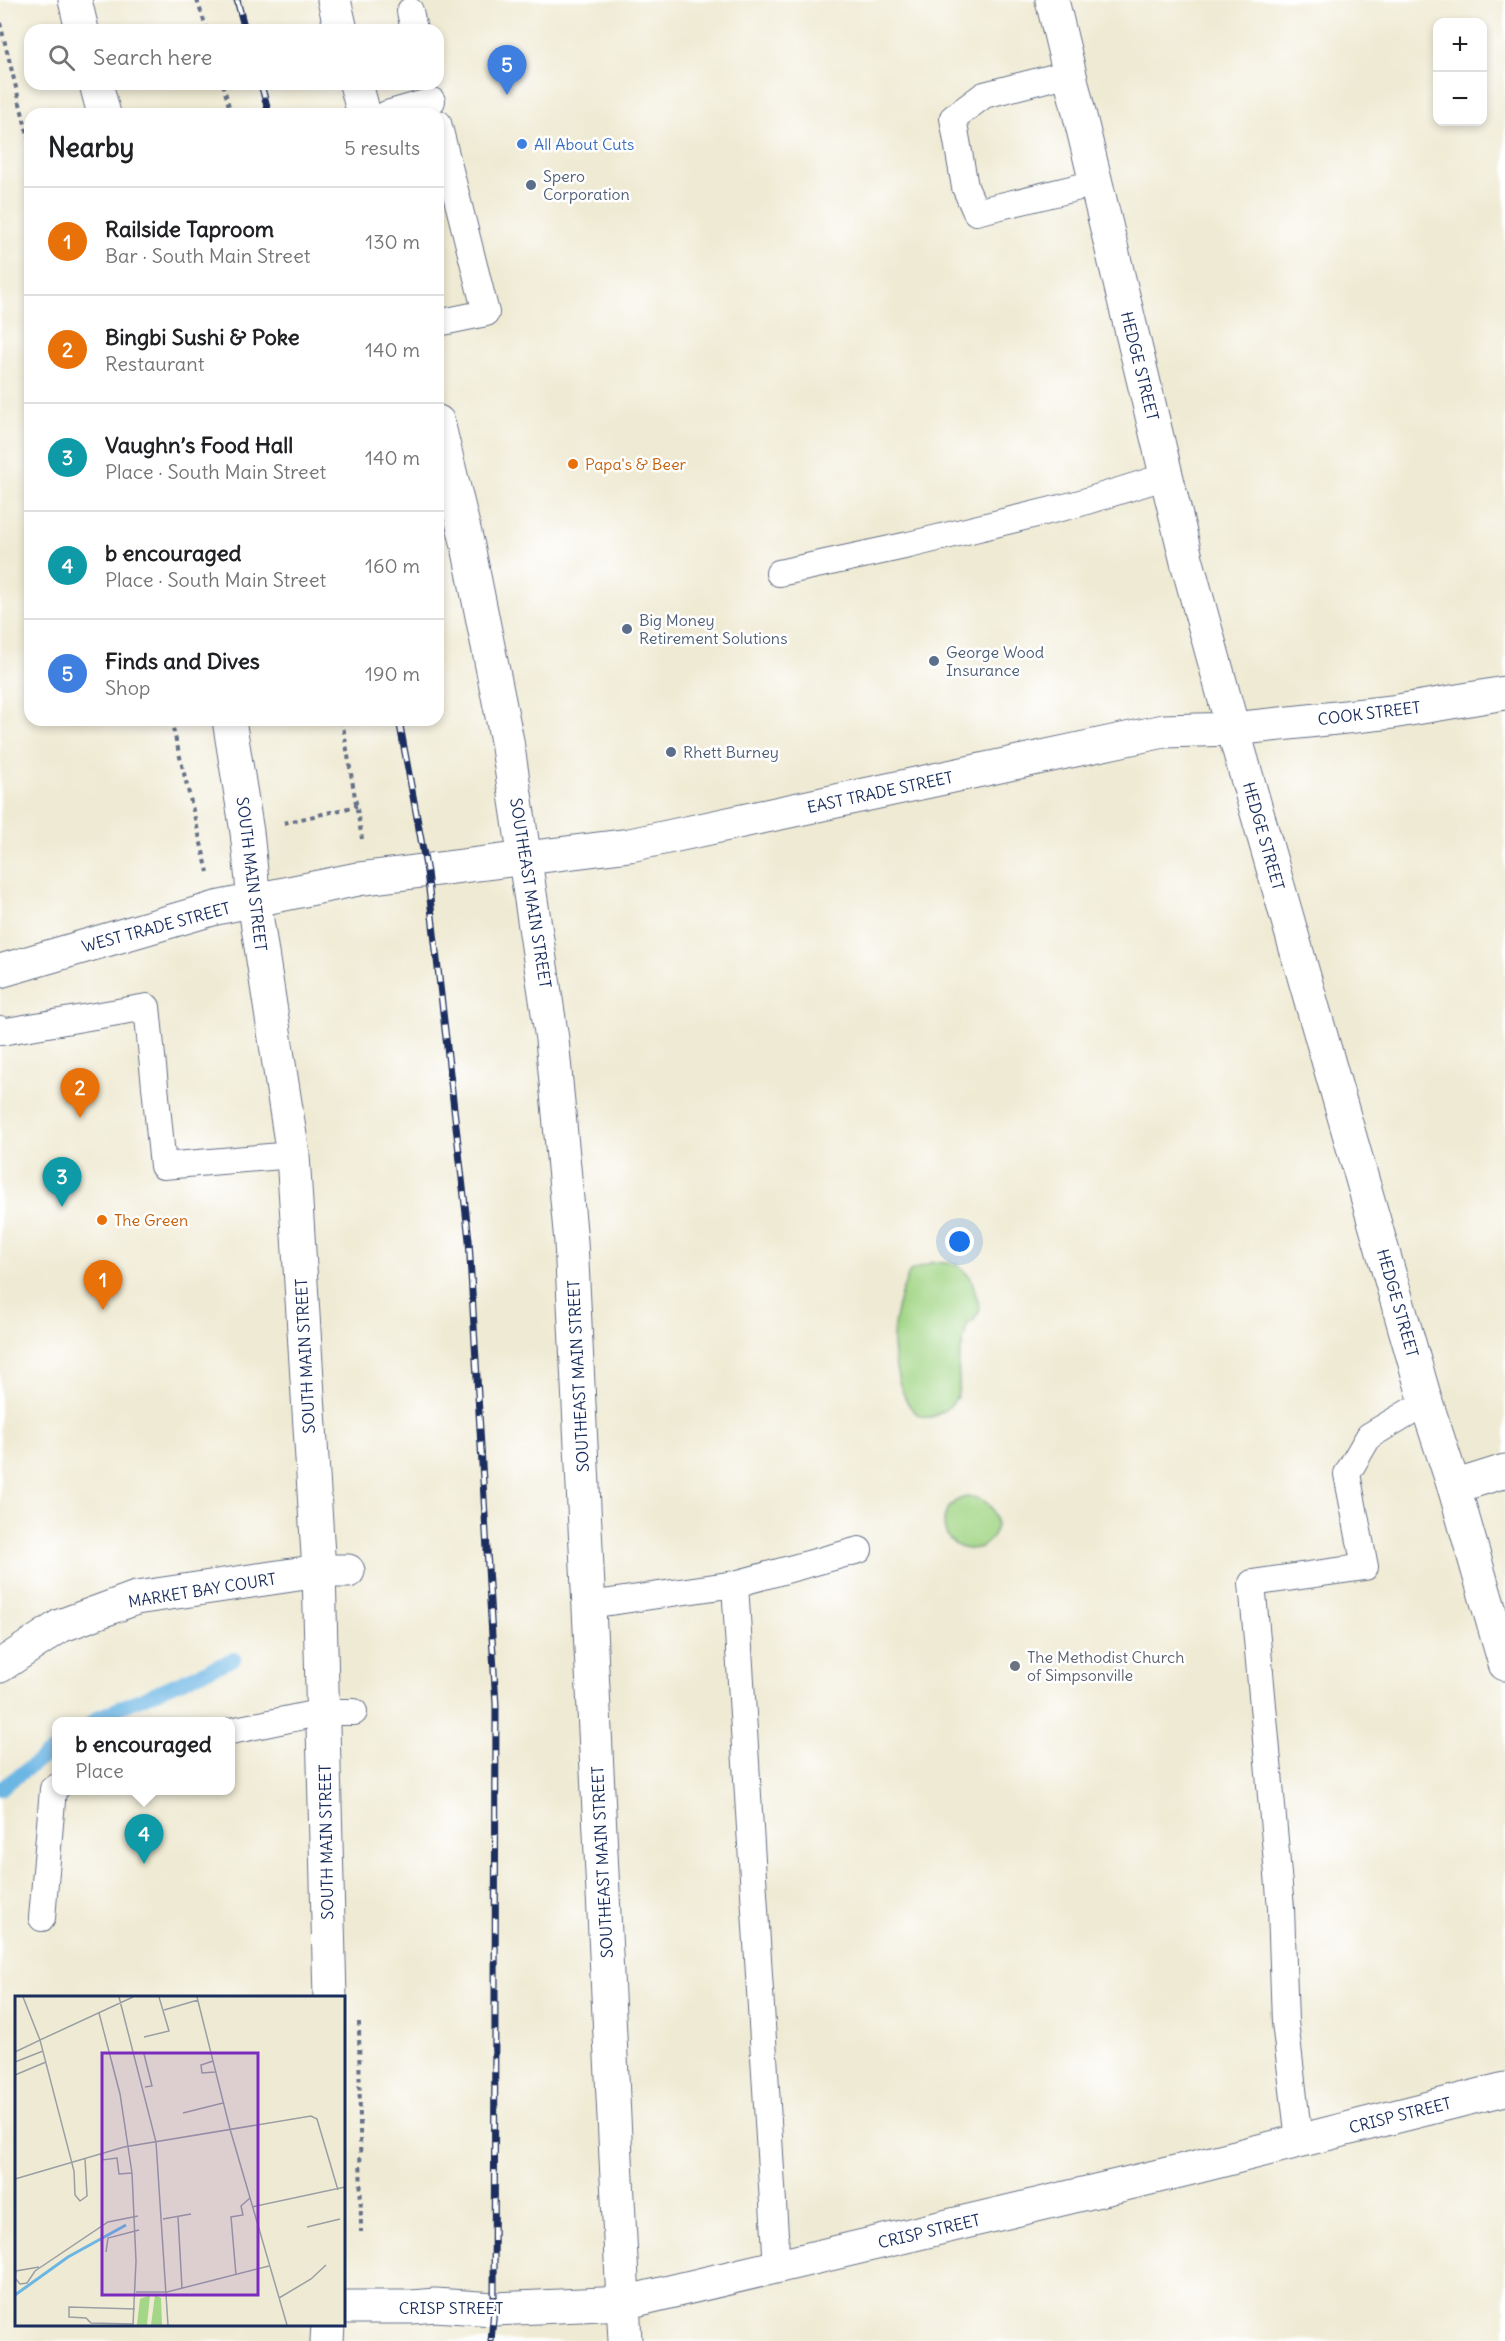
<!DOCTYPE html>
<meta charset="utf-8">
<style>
body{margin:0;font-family:Delius,sans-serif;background:#f6f6f6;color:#202124}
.controls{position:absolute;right:18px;top:18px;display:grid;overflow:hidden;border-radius:12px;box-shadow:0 3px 9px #0003}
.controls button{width:54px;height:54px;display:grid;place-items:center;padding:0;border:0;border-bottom:2px solid #e0e0e0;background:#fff;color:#202124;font:30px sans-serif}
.you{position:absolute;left:960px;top:1242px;width:21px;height:21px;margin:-15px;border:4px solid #fff;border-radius:50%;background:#1a73e8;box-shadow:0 0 0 9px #1a73e833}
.badge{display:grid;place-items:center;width:39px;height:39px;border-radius:50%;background:#db2777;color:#fff;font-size:20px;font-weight:700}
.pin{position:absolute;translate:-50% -50px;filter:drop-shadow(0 2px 3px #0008)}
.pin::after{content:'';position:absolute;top:32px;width:21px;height:18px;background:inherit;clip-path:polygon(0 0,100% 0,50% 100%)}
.popup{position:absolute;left:52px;top:1717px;width:183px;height:78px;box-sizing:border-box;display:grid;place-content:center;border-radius:12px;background:#fff;filter:drop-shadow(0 2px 4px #0005);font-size:20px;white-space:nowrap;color:#757577}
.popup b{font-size:22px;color:#202124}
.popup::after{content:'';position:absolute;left:50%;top:100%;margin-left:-12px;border:12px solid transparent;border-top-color:#fff}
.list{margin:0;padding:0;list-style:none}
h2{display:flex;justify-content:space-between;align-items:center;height:78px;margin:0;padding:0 24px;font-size:26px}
h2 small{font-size:20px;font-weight:400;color:#757577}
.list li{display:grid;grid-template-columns:39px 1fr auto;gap:18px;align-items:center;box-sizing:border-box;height:108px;padding:0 24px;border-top:2px solid #e0e0e0}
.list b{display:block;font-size:22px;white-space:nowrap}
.list p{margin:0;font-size:20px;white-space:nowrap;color:#757577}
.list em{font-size:20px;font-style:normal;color:#757577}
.icon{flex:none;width:33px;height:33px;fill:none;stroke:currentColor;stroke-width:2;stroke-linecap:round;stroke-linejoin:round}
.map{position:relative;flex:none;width:1505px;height:2341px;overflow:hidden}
.search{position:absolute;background:#fff;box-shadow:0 3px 9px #0003;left:24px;top:24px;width:420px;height:66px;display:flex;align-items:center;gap:15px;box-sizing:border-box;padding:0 21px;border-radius:18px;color:#757577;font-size:22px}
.panel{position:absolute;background:#fff;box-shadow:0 3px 9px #0003;left:24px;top:108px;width:420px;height:618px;border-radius:18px}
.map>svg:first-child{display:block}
.green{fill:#a3d686;stroke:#5f8272;stroke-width:1.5}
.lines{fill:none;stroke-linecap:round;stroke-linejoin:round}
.stream{stroke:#6cb6e4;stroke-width:14}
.lane-casing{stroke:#657087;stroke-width:28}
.street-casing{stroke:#657087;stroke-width:35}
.primary-casing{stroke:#657087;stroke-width:35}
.path{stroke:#657087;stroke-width:4;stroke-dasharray:4.5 4.5;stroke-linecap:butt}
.lane{stroke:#fff;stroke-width:26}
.street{stroke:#fff;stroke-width:33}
.primary{stroke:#fff;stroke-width:33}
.rail-casing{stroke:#1b2f5e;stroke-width:7}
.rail{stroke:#fff;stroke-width:4.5;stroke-dasharray:14;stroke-linecap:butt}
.shop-dot{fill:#3f7fe0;stroke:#fff;stroke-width:2}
.service-dot{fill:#5c6f8a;stroke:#fff;stroke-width:2}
.food-dot{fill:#e8710a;stroke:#fff;stroke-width:2}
.worship-dot{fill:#6b7280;stroke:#fff;stroke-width:2}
.labels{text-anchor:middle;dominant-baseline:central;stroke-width:5;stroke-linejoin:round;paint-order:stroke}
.shop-label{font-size:16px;fill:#366cbe;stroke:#fff;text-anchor:start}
.service-label{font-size:16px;fill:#4e5e75;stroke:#fff;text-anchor:start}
.street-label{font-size:16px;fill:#1b2f5e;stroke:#fff}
.food-label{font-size:16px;fill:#c56008;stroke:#fff;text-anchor:start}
.worship-label{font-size:16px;fill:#5b616d;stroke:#fff;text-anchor:start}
.inset-river{fill:none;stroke:#6cb6e4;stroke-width:3}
.inset-road{fill:none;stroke:#9a9fa4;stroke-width:1.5}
.view{fill:#7b2cbf;fill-opacity:0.15;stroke:#7b2cbf;stroke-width:3}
.inset-edge{fill:none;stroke:#1b2f5e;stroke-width:3}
</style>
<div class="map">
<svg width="1505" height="2341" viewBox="0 0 1505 2341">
<rect width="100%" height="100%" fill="#fff"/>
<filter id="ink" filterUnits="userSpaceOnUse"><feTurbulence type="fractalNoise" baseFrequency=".0167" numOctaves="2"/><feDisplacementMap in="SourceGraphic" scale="12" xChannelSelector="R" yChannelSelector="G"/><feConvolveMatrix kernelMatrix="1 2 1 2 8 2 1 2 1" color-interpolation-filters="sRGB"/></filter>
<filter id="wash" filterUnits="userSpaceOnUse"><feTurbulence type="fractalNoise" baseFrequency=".008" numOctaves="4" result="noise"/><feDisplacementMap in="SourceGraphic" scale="24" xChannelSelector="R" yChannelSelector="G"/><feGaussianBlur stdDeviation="1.35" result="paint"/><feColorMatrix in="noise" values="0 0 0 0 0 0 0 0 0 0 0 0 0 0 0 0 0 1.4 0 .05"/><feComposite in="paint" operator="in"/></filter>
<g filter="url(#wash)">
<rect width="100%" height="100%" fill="#efead3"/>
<!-- green -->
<path class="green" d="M933 1262 957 1264 971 1278 980 1309 974 1320 967 1325C964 1337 961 1349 959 1361 957 1371 961 1383 958 1393 955 1403 948 1408 940 1413 904 1436 892 1359 893 1338 894 1313 900 1293 910 1271Z
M944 1523a26 26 0 1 1 52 0a26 26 0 1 1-52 0Z"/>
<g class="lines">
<!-- stream -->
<path class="stream" d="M92 1722 98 1717 234 1659
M0 1789 57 1747"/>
</g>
</g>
<g filter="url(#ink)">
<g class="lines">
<!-- lane casing -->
<g class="lane-casing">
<path id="lane" d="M410 11 414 30
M1070 73 984 95 953 118 965 187 976 212 1096 183
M387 114 432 101
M438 123 486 313 438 323
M779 573 909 545 1077 504 1167 476
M0 1029 1 1032 147 1007 163 1166 293 1155
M735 1584 777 2268
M589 1605 735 1584 859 1550
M231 1731 323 1712H354
M42 1918 53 1789 57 1787
M1299 2140 1285 2022 1281 1908 1252 1583 1365 1567 1347 1474 1369 1436 1426 1402"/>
</g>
<!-- street casing -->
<g class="street-casing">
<path id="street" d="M75 0 82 30
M1052 0 1187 562 1233 729 1426 1402 1454 1487 1505 1664
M96 84 104 114
M229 720 247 832 254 901 293 1155 319 1571 330 1998
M0 971 216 908 358 879 630 845 1164 731 1233 729 1392 712 1505 693
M1454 1487 1505 1471
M0 1666 60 1626 136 1598 319 1571H348
M344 2307H412L435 2305 494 2309 623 2303 1184 2170 1505 2089
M327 2341 328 2324"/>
</g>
<!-- primary casing -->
<g class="primary-casing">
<path id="primary" d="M334 0 341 30
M356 84 364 114
M438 422 468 546 507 741 552 1039 571 1242 625 2341"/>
</g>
<!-- path -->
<path class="path" d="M197 0 207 30
M0 23 30 144
M223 84 231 114
M171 720 208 872
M342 720 362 839
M284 823 357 806
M359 2022 361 2232"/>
<!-- lane -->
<use href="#lane" class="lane"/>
<!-- street -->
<use href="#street" class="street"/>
<!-- primary -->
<use href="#primary" class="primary"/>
<!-- rail casing -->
<g class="rail-casing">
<path id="rail" d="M237 0 245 30
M261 84 269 114
M399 720 427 872 469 1240 496 1705 494 2309 491 2341"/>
</g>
<!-- rail -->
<use href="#rail" class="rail"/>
</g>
</g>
<!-- markers -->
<circle class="shop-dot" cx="522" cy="144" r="6"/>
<g class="service-dot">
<circle cx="531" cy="185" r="6"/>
<circle cx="627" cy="629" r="6"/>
<circle cx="934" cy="661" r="6"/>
<circle cx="671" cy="752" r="6"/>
</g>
<g class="food-dot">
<circle cx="573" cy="464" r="6"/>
<circle cx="102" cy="1220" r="6"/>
</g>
<circle class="worship-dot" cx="1015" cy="1666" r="6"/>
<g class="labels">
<!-- shop labels -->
<g class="shop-label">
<text x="534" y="144">All About Cuts</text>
</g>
<!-- service labels -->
<g class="service-label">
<text x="543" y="176">Spero<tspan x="543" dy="18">Corporation</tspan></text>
<text x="639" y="620">Big Money<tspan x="639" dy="18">Retirement Solutions</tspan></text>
<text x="946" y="652">George Wood<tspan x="946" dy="18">Insurance</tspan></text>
<text x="683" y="752">Rhett Burney</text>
</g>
<!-- street labels -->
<g class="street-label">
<text transform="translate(1140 366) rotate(76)">HEDGE STREET</text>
<text transform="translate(1369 713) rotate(-7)">COOK STREET</text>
<text transform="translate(880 792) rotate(-12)">EAST TRADE STREET</text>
<text transform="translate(1264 836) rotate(74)">HEDGE STREET</text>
<text transform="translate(252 874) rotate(83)">SOUTH MAIN STREET</text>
<text transform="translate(531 893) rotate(81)">SOUTHEAST MAIN STREET</text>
<text transform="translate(156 927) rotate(-15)">WEST TRADE STREET</text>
<text transform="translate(1398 1303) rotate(74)">HEDGE STREET</text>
<text transform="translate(305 1356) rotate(-93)">SOUTH MAIN STREET</text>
<text transform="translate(578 1376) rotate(-93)">SOUTHEAST MAIN STREET</text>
<text transform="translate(202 1590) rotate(-9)">MARKET BAY COURT</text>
<text transform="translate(326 1842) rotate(-91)">SOUTH MAIN STREET</text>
<text transform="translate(602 1862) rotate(-93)">SOUTHEAST MAIN STREET</text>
<text transform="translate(1400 2115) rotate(-14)">CRISP STREET</text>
<text transform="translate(929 2231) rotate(-13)">CRISP STREET</text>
<text x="451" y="2308">CRISP STREET</text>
</g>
<!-- food labels -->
<g class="food-label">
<text x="585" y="464">Papa's &amp; Beer</text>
<text x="114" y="1220">The Green</text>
</g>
<!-- worship labels -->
<g class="worship-label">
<text x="1027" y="1657">The Methodist Church<tspan x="1027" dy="18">of Simpsonville</tspan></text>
</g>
</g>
<!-- overview -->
<g transform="translate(15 1996)">
<rect width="330" height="330" fill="#efead3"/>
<path d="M135 299 132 329H122L125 303ZM140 299 146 302 147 329H136Z" fill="#a3d686"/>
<path class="inset-river" d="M0 299 53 261 111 229"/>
<path class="inset-road" d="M8 1 25 44 118 1M104 1 141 146 153 329M182 1 215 133 272 329M149 14 183 4M84 17 105 98 117 177 121 265 118 329M129 41 154 35 144 1M0 56 25 44 59 175 60 199 65 205 72 200 70 162M129 58 137 90 130 91M198 65 186 69 187 77 200 76M0 66 28 55M0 79 31 66M168 117 208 107M86 158 87 164 102 162 104 178 117 177M0 183 109 151 296 120 302 123 323 194M237 211 330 191M163 221 167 292M148 223 176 218M292 231 325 223M91 256 93 242 124 234M221 279 216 221 228 219 226 210 235 202M0 282 5 288 12 287 20 275 93 226 123 220M0 282 1 275 24 271M121 296H152L254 270M264 302 296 283 311 269M118 328 76 327 71 322 54 321V311L120 313"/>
<path class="view" d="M87 57H243V299H87Z"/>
<rect width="330" height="330" class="inset-edge"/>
</g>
</svg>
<div class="controls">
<button>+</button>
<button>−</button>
</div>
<div class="you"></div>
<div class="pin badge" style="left:103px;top:1310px;background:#e8710a">1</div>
<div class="pin badge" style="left:80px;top:1118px;background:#e8710a">2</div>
<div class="pin badge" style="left:62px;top:1207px;background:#0f9aa8">3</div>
<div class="pin badge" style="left:144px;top:1864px;background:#0f9aa8">4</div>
<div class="popup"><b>b encouraged</b>Place</div>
<div class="pin badge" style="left:507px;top:95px;background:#3f7fe0">5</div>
<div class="search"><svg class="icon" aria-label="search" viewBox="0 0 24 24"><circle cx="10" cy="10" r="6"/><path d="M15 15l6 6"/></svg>Search here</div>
<section class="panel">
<h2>Nearby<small>5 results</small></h2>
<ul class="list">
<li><span class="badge" style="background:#e8710a">1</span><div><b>Railside Taproom</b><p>Bar · South Main Street</p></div><em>130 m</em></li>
<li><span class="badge" style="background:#e8710a">2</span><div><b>Bingbi Sushi &amp; Poke</b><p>Restaurant</p></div><em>140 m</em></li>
<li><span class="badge" style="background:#0f9aa8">3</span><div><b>Vaughn’s Food Hall</b><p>Place · South Main Street</p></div><em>140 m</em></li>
<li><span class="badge" style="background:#0f9aa8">4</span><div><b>b encouraged</b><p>Place · South Main Street</p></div><em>160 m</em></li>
<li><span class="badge" style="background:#3f7fe0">5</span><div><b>Finds and Dives</b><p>Shop</p></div><em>190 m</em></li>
</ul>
</section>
</div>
